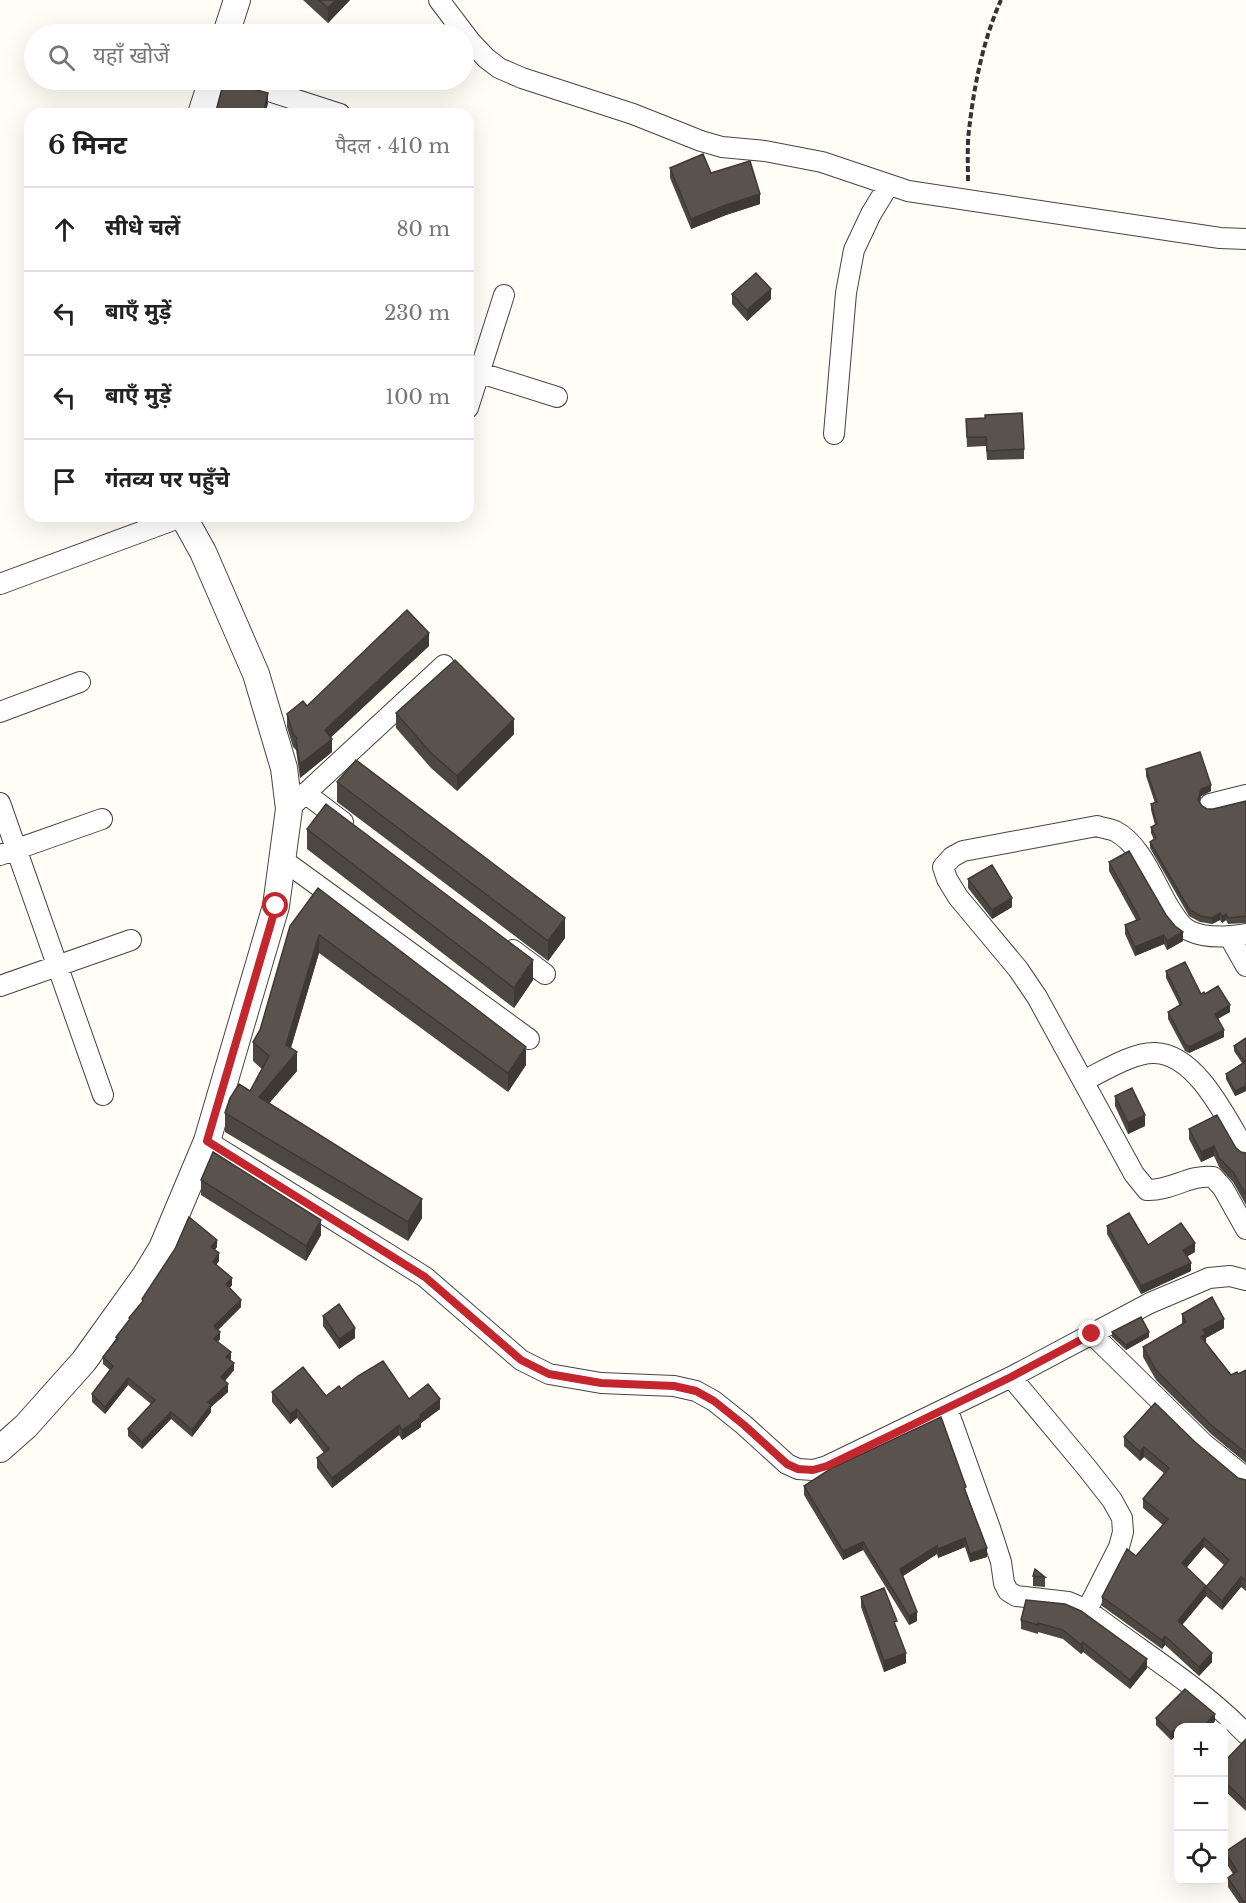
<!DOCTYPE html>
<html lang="hi">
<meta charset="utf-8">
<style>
body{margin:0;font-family:"Libre Baskerville","Noto Sans Devanagari",serif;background:#f2f2f2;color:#222}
.controls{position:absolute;right:18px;bottom:18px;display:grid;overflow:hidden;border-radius:12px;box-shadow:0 6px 24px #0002}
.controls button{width:54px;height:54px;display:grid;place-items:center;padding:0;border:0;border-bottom:2px solid #e0e0e0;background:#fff;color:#222;font:30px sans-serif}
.stop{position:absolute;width:18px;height:18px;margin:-14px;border:4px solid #c4262e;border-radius:50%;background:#fff}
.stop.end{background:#c4262e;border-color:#fff;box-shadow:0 2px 6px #0008}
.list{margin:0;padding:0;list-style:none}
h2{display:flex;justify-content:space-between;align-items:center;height:78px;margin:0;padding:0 24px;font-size:26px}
h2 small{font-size:20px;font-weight:400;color:#767676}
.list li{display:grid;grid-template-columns:39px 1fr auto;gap:18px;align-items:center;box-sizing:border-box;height:84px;padding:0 24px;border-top:2px solid #e0e0e0}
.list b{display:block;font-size:22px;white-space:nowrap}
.list em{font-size:20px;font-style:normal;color:#767676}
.icon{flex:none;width:33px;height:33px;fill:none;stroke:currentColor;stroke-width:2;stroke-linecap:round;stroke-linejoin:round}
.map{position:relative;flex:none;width:1246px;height:1903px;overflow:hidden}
.search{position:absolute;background:#fff;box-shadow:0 6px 24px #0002;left:24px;top:24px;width:450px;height:66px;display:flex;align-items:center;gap:15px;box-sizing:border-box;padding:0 21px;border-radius:33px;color:#767676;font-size:22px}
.panel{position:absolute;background:#fff;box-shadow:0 6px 24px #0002;left:24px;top:108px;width:450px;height:414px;border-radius:18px}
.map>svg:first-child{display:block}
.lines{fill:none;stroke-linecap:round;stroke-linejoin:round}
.minor-casing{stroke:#444;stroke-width:22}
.tertiary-casing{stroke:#444;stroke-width:28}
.path{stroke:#333;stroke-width:4;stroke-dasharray:6 3;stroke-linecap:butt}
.minor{stroke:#fff;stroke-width:20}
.tertiary{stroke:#fff;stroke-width:26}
.wall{fill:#4d4742;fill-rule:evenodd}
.shaded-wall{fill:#3f3936}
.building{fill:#5a524d;stroke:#3f3936;stroke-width:1.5}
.route{stroke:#c4262e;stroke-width:8}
</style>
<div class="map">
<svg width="1246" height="1903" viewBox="0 0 1246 1903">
<rect width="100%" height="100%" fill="#fffdf5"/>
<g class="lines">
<!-- minor casing -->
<g class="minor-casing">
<path id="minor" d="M439 0 470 41 486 58 499 68 522 78 633 114 701 141 722 147 765 151 822 162 908 191 1220 238 1246 239
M235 80 340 114
M468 369 557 397
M468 408 504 295
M834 434 846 293 854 250 871 214 888 186
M0 584 184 516
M0 712 80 682
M305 793 343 822
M0 803 103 1095
M295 803 444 665
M1210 804 1246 795
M0 855 102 819
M283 860 529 1039
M1246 934C1229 937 1207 939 1190 931 1180 927 1175 916 1169 907 1155 884 1141 844 1115 831 1110 829 1103 828 1097 826L963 851 952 857 943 867 947 879 958 897 1018 969 1037 997 1134 1174 1147 1190C1171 1191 1190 1174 1213 1177L1223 1188 1246 1229
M1229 936 1246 966
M513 950 545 974
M0 986 131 940
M1083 1081C1102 1072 1133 1052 1155 1053 1197 1054 1227 1120 1246 1151
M207 1141 425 1277 521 1360 549 1374 601 1383 674 1386 696 1391 714 1401 744 1425 787 1464 798 1469 813 1470 827 1466 1011 1377 1150 1303 1209 1278 1230 1276 1246 1280
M1092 1334 1203 1443 1246 1478
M1011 1377 1087 1468 1112 1500 1122 1518 1123 1532 1119 1547 1087 1610
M947 1408 990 1528 1001 1562 1004 1583 1008 1591 1016 1596 1068 1602 1087 1610C1140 1651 1200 1686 1246 1734"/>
</g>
<!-- tertiary casing -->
<g class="tertiary-casing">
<path id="tertiary" d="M226 34 237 0
M201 114 212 80
M0 1449 26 1426 84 1361 145 1276 162 1248 207 1141 276 906 289 809 284 768 256 674 203 552 183 516"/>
</g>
<!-- path -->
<path class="path" d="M968 181C968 164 967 146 969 130 974 86 983 40 1001 0"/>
<!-- minor -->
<use href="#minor" class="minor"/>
<!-- tertiary -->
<use href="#tertiary" class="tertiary"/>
</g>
<!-- wall -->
<path class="wall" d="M303 0H350L328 23Z
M268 103 265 114H216V111Z
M670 168 711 173 760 204 726 215 691 229 670 178Z
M732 294 771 299 747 321 732 304Z
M966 419 1024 449V459L987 460 986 446 967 447Z
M429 646 331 737 332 752 300 778 296 750 293 747 287 727V714L307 706Z
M396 713 514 734 457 791 431 768 396 728Z
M1146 769 1211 791 1201 796 1200 802 1202 806 1207 809H1213L1246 801V923L1228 924 1226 920 1222 923 1220 920 1212 924 1200 922 1189 916 1150 848V842L1154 840 1151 833V827L1155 825 1151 810V804L1155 803 1146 776Z
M337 782 565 938 548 961 337 802Z
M307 829 533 980 514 1008 307 849Z
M1109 862 1166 915 1183 941 1167 950 1164 944 1135 956 1125 934V925L1136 920 1109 871Z
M968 879 1012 907 992 919 968 888Z
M318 888 526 1065 508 1092 319 953 291 1048 297 1071 269 1103 422 1218 408 1241 225 1132V1113L250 1091 262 1069 253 1061V1042L260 1030Z
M1166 971 1201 994H1205L1230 1012 1218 1019 1224 1037 1189 1053 1185 1051 1168 1019V1012L1180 1006 1166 978Z
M1246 1038V1091L1235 1096 1226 1079V1074L1242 1063 1234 1051V1046Z
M1115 1096 1145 1126 1128 1134 1115 1106Z
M1189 1129 1236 1148 1241 1152 1246 1153V1205L1233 1182 1219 1167 1214 1156 1201 1162 1189 1139Z
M201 1180 321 1235 306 1261 201 1195Z
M1107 1226 1148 1245 1195 1252 1187 1256 1191 1271 1141 1294 1107 1234Z
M217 1247 215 1250 219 1261 216 1265 232 1285 229 1288 241 1307 218 1330 220 1339 218 1342 231 1359 230 1360 234 1370 225 1381 228 1392 211 1407V1412L192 1437 171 1419 142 1449 128 1436V1429L151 1404 128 1385 105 1414 92 1402V1394L110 1370 103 1364V1357L116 1340V1337L129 1321V1318L142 1303V1299Z
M1182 1314 1224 1328 1206 1338V1343L1231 1375 1238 1374 1246 1370V1463L1211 1434 1156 1380 1143 1357V1347L1182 1325Z
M323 1316 355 1338 339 1349 323 1326Z
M1112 1332 1149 1337 1126 1350 1112 1337Z
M341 1389 409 1399 440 1409 421 1423V1427L402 1440 399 1435 332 1488 317 1468V1458L324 1453 297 1418 290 1424 272 1402V1392L326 1396Z
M1124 1437 1195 1442 1238 1478 1246 1480V1591L1241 1587 1222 1610 1206 1596 1182 1625 1212 1662 1199 1676 1165 1645 1162 1649 1102 1606V1597L1163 1525 1143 1508V1499L1165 1474 1144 1457 1140 1461 1124 1446ZM1204 1547 1224 1565 1206 1587 1186 1568Z
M804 1486 966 1494 987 1557 970 1562 965 1547 938 1558 937 1554 903 1576 917 1621 909 1625 863 1550 843 1560 804 1495Z
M1033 1576 1045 1577V1587L1033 1586Z
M861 1597 897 1629 906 1663 884 1672 861 1607Z
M1026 1600 1147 1668 1130 1689 1083 1652 1081 1654 1063 1639 1038 1632V1634L1021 1629V1620Z
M1156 1718 1215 1721 1209 1728H1179V1733L1171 1740 1156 1725Z
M1246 1739V1811L1224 1790V1762Z
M1246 1838V1903H1239L1228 1887V1878L1233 1874 1225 1861V1852Z"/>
<!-- shaded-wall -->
<path class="shaded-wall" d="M336 0H350L328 23V8Z
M268 93V103L265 114H263Z
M760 194V204L726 215 691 229V219L726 205Z
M771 289V299L747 321V310Z
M429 633V646L325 743V730Z
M514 719V734L457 791V776Z
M332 739V752L300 778V764Z
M1211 785V791L1201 796 1198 806V800L1201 789Z
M1012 898V907L992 919V910Z
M1220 913V920L1212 924V918Z
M1226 914V920L1222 923V916Z
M565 918V938L548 961V941Z
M1183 932V941L1167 950V941Z
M319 935V953L286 1064V1045Z
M1164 935V944L1135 956V947Z
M533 960V980L514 1008V988Z
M1230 1005V1012L1215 1020V1014Z
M1224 1030V1037L1189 1053V1047Z
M526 1047V1065L508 1092V1073Z
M297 1052V1071L259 1115V1097Z
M1246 1086V1091L1235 1096V1091Z
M1145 1115V1126L1128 1134V1123Z
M1214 1146V1156L1201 1162V1152Z
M422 1199V1218L408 1241V1222Z
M321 1220V1235L306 1261V1246Z
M217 1240V1247L211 1254V1247Z
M1195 1243V1252L1183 1259V1250Z
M219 1253V1261L213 1269V1262Z
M1191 1263V1271L1141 1294V1286Z
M232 1278V1285L226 1292V1284Z
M241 1300V1307L214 1334V1326Z
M1224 1319V1328L1206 1338V1344L1201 1337 1203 1330Z
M355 1328V1338L339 1349V1339Z
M220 1332V1339L214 1346V1339Z
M1149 1332V1337L1126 1350V1345Z
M231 1352V1359L226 1364V1357Z
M234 1363V1370L221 1385V1377Z
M128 1378V1385L105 1414V1407Z
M228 1384V1392L211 1407V1412L192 1437V1430L208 1402Z
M440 1399V1409L421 1423V1427L402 1440V1430Z
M297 1409V1418L290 1424V1414Z
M171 1412V1419L142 1449V1442Z
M399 1425V1435L332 1488V1478Z
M1144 1447V1457L1140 1461V1452Z
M965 1538V1547L938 1558V1549Z
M1204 1538V1547L1182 1573V1563Z
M863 1542V1550L843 1560V1551Z
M937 1546V1554L900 1578V1569Z
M987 1548V1557L970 1562V1554Z
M1241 1577V1587L1222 1610V1601Z
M1206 1587V1596L1178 1630V1621Z
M917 1612V1621L909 1625V1616Z
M1165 1636V1645L1162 1649V1640Z
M1083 1642V1652L1081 1654V1645Z
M906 1653V1663L884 1672V1661Z
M1212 1653V1662L1199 1676V1667Z
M1147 1659V1668L1130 1689V1680Z
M1215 1714V1721L1209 1728H1202Z
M1181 1723V1728H1179V1733L1171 1740V1733Z"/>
<!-- building -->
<path class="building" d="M319 0H336L328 8Z
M224 81 268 93 263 114H229L216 111Z
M703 154 711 173 750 161 760 194 726 205 691 219 670 168Z
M756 273 771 289 747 310 732 294Z
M1022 413 1024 449 987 451 986 437H967L966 419 985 418V415Z
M407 610 429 633 325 730 332 739 300 764 296 741 297 738 293 734 287 714 303 701 307 706Z
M455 660 514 719 457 776 431 753 396 713Z
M1200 752 1211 785 1201 789 1198 800 1202 806 1207 809H1213L1246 801V916L1228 918 1226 914 1222 916 1220 913 1212 918 1200 916 1189 909 1150 842 1156 838 1151 827 1157 824 1151 804 1157 802 1146 769Z
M356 760 565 918 548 941 337 782Z
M326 804 533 960 514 988 307 829Z
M1129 851 1166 915 1175 926 1183 932 1167 941 1164 935 1135 947 1125 925 1140 919 1109 862Z
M992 865 1012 898 992 910 968 879Z
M318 888 526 1047 508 1073 319 935 286 1045 297 1052 259 1097 422 1199 408 1222 225 1113 230 1098 239 1084 250 1091 269 1056 253 1042 260 1030 290 926Z
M1185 962 1201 994 1204 992 1205 994 1218 986 1230 1005 1215 1014 1224 1030 1189 1047 1185 1044 1168 1012 1182 1004 1166 971Z
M1246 1038V1061L1245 1062 1234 1046Z
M1245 1062 1246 1064V1086L1235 1091 1226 1074Z
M1132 1088 1145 1115 1128 1123 1115 1096Z
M1217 1115 1236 1148 1241 1152 1246 1153V1195L1233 1172 1219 1158 1214 1146 1201 1152 1189 1129Z
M213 1152 321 1220 306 1246 201 1180Z
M1129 1213 1148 1245 1181 1223 1195 1243 1183 1250 1191 1263 1141 1286 1107 1226Z
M189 1217 217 1240 211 1247 219 1253 213 1262 232 1278 226 1284 241 1300 214 1326 220 1332 214 1339 231 1352 226 1357 234 1363 221 1377 228 1384 208 1402 211 1405 192 1430 171 1412 142 1442 128 1429 155 1400 128 1378 105 1407 92 1394 113 1366 103 1357 118 1338 116 1337 130 1319 129 1318 143 1301 142 1299 175 1249Z
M1212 1297 1224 1319 1203 1330 1206 1334 1201 1337 1231 1375 1237 1372 1238 1374 1246 1370V1453L1211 1425 1156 1370 1143 1347 1186 1322 1182 1314Z
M339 1304 355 1328 339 1339 323 1316Z
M1141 1317 1149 1332 1126 1345 1112 1332Z
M383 1361 409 1399 428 1384 440 1399 420 1415 421 1417 402 1430 399 1425 332 1478 317 1458 329 1449 297 1409 290 1414 272 1392 303 1367 326 1396 339 1386 341 1389 358 1376Z
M1155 1403 1195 1442 1238 1478 1246 1480V1581L1241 1577 1222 1601 1206 1587 1229 1560 1204 1538 1182 1563 1206 1586 1178 1621 1212 1653 1199 1667 1165 1636 1162 1640 1102 1597 1127 1549 1136 1556 1168 1519 1143 1499 1169 1468 1144 1447 1140 1452 1124 1437Z
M941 1417 966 1487 964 1488 987 1548 970 1554 965 1538 938 1549 937 1546 900 1569 917 1612 909 1616 863 1542 843 1551 804 1486 832 1468Z
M1035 1569 1045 1577 1033 1576Z
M884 1588 897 1621 894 1622 906 1653 884 1661 861 1597Z
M1026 1600 1065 1604 1081 1611 1147 1659 1130 1680 1083 1642 1081 1645 1063 1630 1038 1623V1625L1021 1620Z
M1185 1689 1215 1714 1202 1728H1185L1181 1723 1171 1733 1156 1718Z
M1246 1739V1802L1224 1781V1762Z
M1246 1838V1901L1244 1902 1228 1878 1237 1871 1225 1852Z"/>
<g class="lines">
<!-- route -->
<path class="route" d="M276 906 207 1141 425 1277 521 1360 549 1374 601 1383 674 1386 696 1391 714 1401 744 1425 787 1464 798 1469 813 1470 827 1466 1011 1377 1092 1334"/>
</g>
</svg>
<div class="controls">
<button>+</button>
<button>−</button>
<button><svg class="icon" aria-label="locate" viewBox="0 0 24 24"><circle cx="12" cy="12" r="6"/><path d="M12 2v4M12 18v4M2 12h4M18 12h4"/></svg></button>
</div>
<div class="stop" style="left:276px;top:906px"></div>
<div class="stop end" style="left:1092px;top:1334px"></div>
<div class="search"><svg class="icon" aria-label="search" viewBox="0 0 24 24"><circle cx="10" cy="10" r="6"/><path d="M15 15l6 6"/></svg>यहाँ खोजें</div>
<section class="panel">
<h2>6 मिनट<small>पैदल · 410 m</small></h2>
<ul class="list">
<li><svg class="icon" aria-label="ahead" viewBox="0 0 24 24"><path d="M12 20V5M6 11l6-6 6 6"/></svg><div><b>सीधे चलें</b></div><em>80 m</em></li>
<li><svg class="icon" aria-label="left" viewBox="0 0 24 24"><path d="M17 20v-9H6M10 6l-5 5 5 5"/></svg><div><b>बाएँ मुड़ें</b></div><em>230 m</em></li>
<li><svg class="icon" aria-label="left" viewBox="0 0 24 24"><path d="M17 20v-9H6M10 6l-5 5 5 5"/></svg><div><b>बाएँ मुड़ें</b></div><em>100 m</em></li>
<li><svg class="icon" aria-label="arrive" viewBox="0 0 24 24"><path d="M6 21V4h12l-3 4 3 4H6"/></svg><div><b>गंतव्य पर पहुँचे</b></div></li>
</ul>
</section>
</div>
